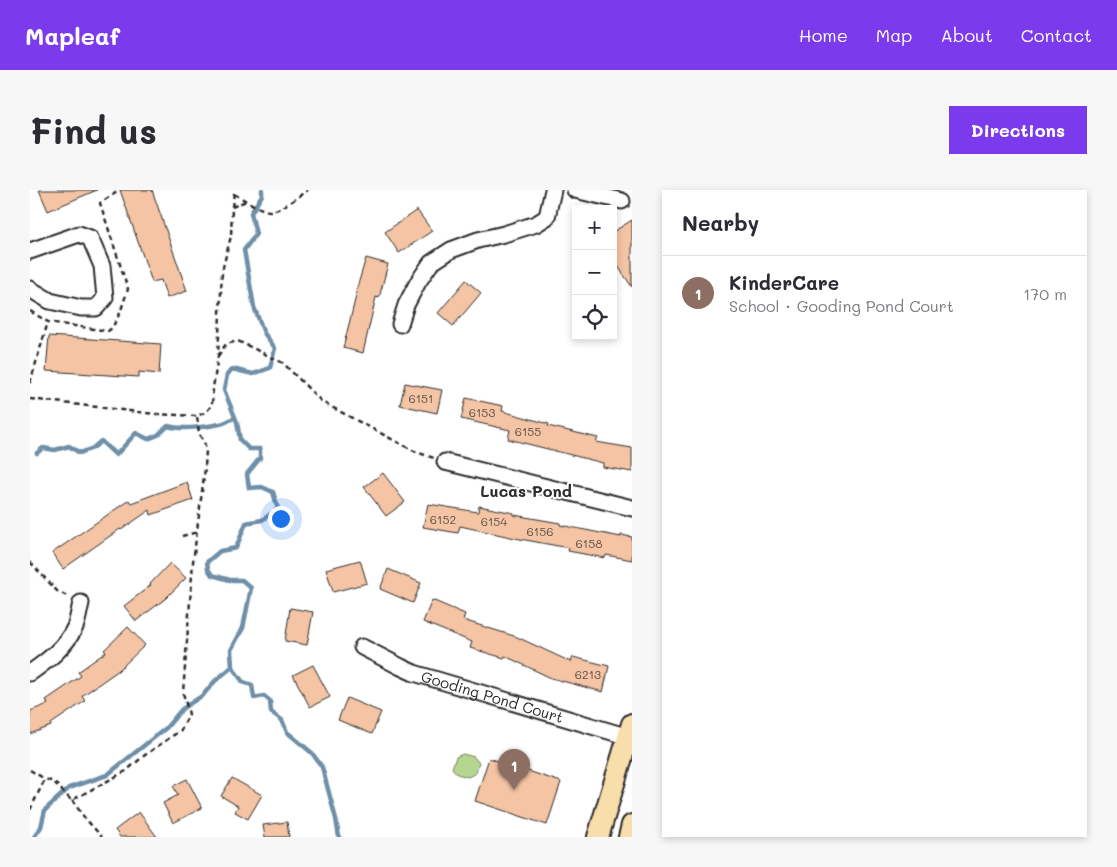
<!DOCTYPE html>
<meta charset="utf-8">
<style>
body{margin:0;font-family:Mali,sans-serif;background:#f7f7f7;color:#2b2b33}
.controls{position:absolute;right:15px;top:15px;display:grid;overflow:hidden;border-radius:0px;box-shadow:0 2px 8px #0003}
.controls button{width:45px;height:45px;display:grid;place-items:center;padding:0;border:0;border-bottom:1px solid #e1e1e2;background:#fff;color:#2b2b33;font:25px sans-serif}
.you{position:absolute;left:250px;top:328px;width:18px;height:18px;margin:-12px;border:4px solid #fff;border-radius:50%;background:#1a73e8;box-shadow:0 0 0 8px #1a73e833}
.badge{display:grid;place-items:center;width:32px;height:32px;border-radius:50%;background:#7c3aed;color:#fff;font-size:16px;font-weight:700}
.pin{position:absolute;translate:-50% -41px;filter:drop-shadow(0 1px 2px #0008)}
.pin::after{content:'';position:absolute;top:26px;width:18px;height:15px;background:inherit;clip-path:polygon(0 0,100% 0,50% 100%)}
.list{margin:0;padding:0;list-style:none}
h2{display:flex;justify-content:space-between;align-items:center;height:65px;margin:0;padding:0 20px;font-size:21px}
h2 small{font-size:16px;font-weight:400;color:#7c7c81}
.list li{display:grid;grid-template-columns:32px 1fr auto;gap:15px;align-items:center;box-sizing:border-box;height:75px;padding:0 20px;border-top:1px solid #e1e1e2}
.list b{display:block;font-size:19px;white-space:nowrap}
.list p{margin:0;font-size:16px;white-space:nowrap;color:#7c7c81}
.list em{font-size:16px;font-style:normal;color:#7c7c81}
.icon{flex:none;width:28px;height:28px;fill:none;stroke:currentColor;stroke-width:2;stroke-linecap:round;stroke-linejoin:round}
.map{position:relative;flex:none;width:602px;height:647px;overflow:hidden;border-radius:0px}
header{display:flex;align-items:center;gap:30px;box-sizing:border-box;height:70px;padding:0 25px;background:#7c3aed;color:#fff}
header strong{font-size:24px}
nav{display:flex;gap:28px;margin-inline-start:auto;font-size:18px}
.intro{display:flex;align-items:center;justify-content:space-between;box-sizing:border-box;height:120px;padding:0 30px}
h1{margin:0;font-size:35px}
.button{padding:12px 22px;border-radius:0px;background:#7c3aed;color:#fff;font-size:18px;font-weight:700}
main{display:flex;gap:30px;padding:0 30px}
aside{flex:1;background:#fff;border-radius:0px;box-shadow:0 2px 8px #0003}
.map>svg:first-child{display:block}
.green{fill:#b5d690;stroke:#70805e}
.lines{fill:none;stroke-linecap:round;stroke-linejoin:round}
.stream{stroke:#6e8fa7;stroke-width:4.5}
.building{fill:#f4c4a4;stroke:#2b2b2b}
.minor-casing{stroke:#2b2b2b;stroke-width:19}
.major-casing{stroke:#2b2b2b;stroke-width:24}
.path{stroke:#2b2b2b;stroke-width:2.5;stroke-dasharray:5 4;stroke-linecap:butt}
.minor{stroke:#fff;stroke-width:15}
.major{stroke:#f8deab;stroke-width:20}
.labels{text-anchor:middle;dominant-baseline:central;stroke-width:4;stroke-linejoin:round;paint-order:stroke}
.number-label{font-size:12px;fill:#5d5149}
.street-label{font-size:15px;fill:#2b2b2b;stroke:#fff}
.neighbourhood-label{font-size:16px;font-weight:bold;fill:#2b2b2b;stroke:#fff}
</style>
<header>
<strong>Mapleaf</strong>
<nav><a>Home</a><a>Map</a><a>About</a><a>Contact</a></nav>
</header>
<div class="intro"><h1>Find us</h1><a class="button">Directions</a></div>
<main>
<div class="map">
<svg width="602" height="647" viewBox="0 0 602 647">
<rect width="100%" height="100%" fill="#fff"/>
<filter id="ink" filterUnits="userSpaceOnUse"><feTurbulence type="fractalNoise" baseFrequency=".02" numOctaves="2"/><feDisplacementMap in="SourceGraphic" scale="10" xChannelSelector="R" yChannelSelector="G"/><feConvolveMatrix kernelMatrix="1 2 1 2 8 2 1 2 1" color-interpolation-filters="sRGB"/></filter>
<g filter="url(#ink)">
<!-- green -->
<path class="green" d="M433 564 444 567 449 573 446 583 438 587 427 584 422 578 426 567Z"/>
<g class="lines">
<!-- stream -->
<path class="stream" d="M232 0V5L221 23 226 44 214 60 224 117 234 143 245 158 240 178 223 184 202 179 197 185 194 200 207 232 210 250 219 259H230V268L217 284 219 298 232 297 243 302 248 319 232 330 216 333 206 358 190 361 177 372 178 379 182 385 200 390H212L221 398 213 438 201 460 202 477 213 492 222 495 224 508 234 506 240 511 241 522 252 530 257 542 282 563 292 577 306 629 309 647
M7 263 13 258 25 260 39 256 50 263 63 258 71 251 86 265 106 243 118 249 128 245 138 236C152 240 176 237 190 234 196 233 200 230 205 227
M4 647 11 637 15 620 39 598 77 585 136 538 152 519 173 505 185 491 202 477"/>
</g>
<!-- building -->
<path class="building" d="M9 0H67L18 21Z
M90 0H122L157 101 137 108 131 90 122 92Z
M387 20 402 41 369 63 355 42Z
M602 30V97L583 69V42Z
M336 68 358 74 349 108 346 107 333 163 313 158 327 102 326 101Z
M436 90 451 103 423 136 408 123Z
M19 146 131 154 129 184 109 182V187L16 181Z
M375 193 412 200 407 223 370 215Z
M436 208 473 216 472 221 519 234 518 236 568 248 566 252 602 258V282L573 277V273L478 249 480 240 431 229Z
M353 283 375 312 356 326 334 297Z
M157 292 163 310 121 325 120 320 91 340 90 339 33 379 22 363 99 310 101 313Z
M398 314 448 322 449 316 484 323V325L530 333V335L591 347V345L602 347V370L576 365 575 368 538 361 539 358 490 349 430 336 428 343 393 337Z
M330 370 337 393 303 402 296 379Z
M140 373 156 388 135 409 106 431 94 416 121 395 120 394Z
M358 379 391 393 383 413 350 399Z
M402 410 435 424 433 430 487 447 541 472 543 467 579 476 573 502 521 488 475 466 474 468 440 458 442 452 393 432Z
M260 418 283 422 277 455 255 451Z
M98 437 115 455 89 480 52 506 55 511 21 534V536L0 544V521L18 514 16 510 51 486 48 482 76 462 74 460Z
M283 475 300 507 280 517 263 485Z
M317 508 351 522 342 544 308 530Z
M459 568 531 592 517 635 445 611Z
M202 588 232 605 218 629 205 622 208 616 191 606Z
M157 589 172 618 143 633 133 613 148 605 143 596Z
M109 622 127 647H90L85 640Z
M257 632 259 647H235L233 635Z"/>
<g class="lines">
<!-- minor casing -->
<g class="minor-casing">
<g id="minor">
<path d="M545 0 592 11"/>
<path d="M0 61 49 44 60 48 72 76 75 108 66 118H51L20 111 0 99"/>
<path d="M370 134 376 115 388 92 401 73 421 60 448 50 474 44 506 34 517 27 523 0"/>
<path d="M415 272 602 318"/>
<path id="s1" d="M332 457 371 477 384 483 602 548"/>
<path d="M0 483C17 471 36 457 45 437 48 430 49 421 51 413"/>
</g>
</g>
<!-- major casing -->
<g class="major-casing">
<path id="major" d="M568 647 602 534
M599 647 602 635"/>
</g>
<!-- path -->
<path class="path" d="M204 4C212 8 231 21 240 21 250 21 269 6 278 0
M202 17 216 11
M0 121 18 132 78 141 82 138 90 123 98 99 70 13 90 0
M188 166 196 154 208 151 253 173 292 212 386 262 404 268
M0 193 18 132
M0 209 125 224 167 226
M152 346 168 342
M0 372 27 401 39 407
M0 580 15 589
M42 610 54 627 72 647
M0 620 15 589 24 592 40 609 42 610 96 581 115 565 151 540 159 524 153 503 163 372 175 278 176 260 174 252 169 244 167 226 176 222 182 215 183 198 188 166 192 81 201 46 202 17 204 3 202 0"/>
<!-- minor -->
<use href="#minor" class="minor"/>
<!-- major -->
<use href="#major" class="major"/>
</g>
</g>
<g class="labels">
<!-- number labels -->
<g class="number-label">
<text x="391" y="208">6151</text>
<text x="452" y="222">6153</text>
<text x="498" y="241">6155</text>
<text x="413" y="329">6152</text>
<text x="464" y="331">6154</text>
<text x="510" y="341">6156</text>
<text x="559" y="353">6158</text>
<text x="558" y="484">6213</text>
</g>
<!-- street labels -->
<g class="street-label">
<text stroke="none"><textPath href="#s1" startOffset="140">Gooding Pond Court</textPath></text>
</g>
<!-- neighbourhood labels -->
<g class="neighbourhood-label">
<text x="496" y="300">Lucas Pond</text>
</g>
</g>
</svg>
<div class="controls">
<button>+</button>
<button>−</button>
<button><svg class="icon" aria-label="locate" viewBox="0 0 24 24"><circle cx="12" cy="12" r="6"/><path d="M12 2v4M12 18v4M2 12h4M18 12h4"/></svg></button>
</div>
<div class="you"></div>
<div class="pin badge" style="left:484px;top:600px;background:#8d6e63">1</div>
</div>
<aside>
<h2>Nearby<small></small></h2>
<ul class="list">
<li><span class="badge" style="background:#8d6e63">1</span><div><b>KinderCare</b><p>School · Gooding Pond Court</p></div><em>170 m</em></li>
</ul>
</aside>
</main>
